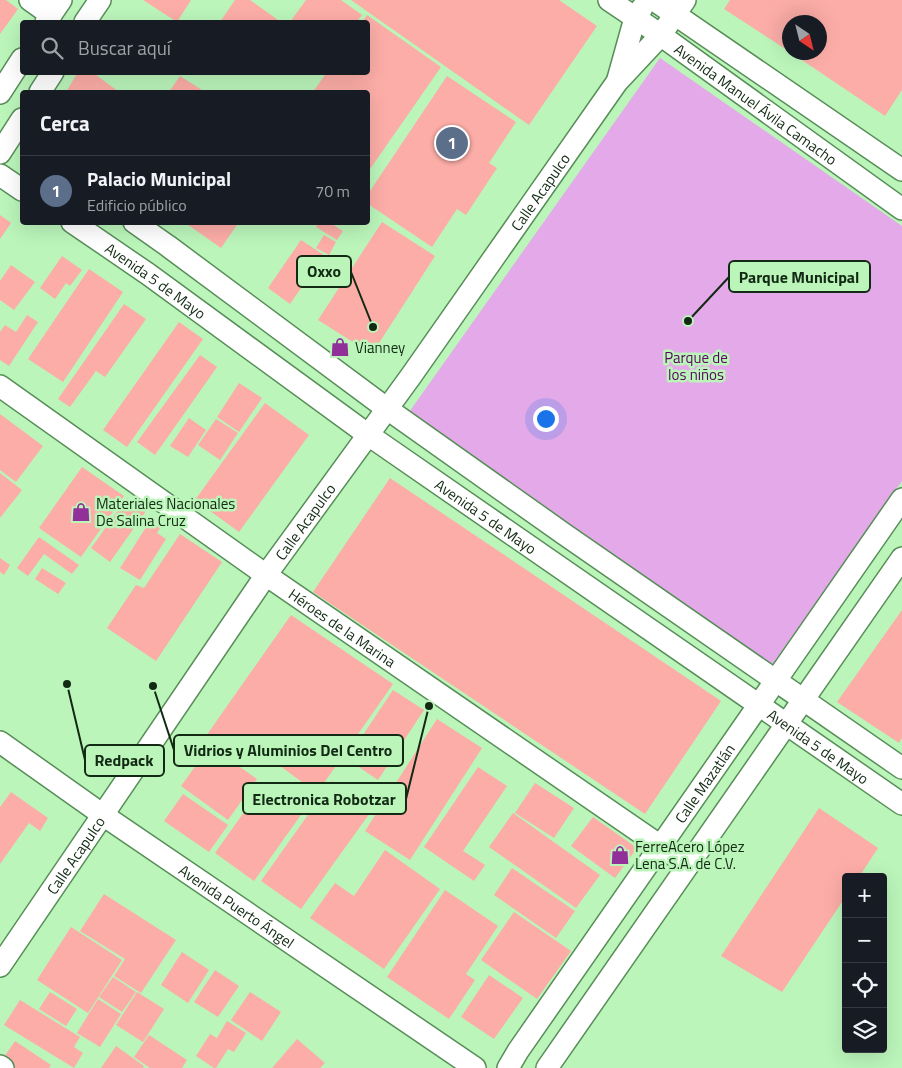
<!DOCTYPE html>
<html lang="es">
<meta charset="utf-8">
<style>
body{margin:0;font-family:"Titillium Web",sans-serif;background:#242831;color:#f1f3f6}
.controls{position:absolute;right:15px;bottom:15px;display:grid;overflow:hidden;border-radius:5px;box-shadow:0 5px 20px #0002}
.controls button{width:45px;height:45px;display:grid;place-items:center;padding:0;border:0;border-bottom:1px solid #363941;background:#171b24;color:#f1f3f6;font:25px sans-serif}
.compass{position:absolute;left:782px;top:15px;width:45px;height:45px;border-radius:50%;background:#171b24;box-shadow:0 5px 20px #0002;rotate:145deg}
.you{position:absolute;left:545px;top:418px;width:18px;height:18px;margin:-12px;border:4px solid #fff;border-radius:50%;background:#1a73e8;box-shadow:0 0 0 8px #1a73e833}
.badge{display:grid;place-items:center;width:32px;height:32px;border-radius:50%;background:#ea580c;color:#fff;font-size:16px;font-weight:700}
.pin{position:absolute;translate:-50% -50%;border:2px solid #fff;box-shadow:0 1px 5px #0006}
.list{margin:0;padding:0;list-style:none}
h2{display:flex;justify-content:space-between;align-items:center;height:65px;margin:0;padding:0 20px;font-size:21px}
h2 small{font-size:16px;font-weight:400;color:#9ea1a6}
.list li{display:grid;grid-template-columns:32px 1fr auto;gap:15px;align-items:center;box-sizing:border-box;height:70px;padding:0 20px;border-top:1px solid #363941}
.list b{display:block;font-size:19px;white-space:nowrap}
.list p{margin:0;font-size:16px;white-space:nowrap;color:#9ea1a6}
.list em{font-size:16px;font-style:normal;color:#9ea1a6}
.icon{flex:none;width:28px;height:28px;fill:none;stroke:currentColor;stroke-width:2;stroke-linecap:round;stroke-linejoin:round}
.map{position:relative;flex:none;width:902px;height:1068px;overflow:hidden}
.search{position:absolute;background:#171b24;box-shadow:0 5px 20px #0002;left:20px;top:20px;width:350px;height:55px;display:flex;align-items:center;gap:12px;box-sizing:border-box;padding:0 18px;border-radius:5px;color:#9ea1a6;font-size:19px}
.panel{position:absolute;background:#171b24;box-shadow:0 5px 20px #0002;left:20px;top:90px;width:350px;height:135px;border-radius:5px}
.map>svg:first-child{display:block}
.green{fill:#e4a9e8}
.building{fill:#fcada7}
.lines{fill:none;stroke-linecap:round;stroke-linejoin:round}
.street-casing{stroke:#578d58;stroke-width:24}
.street{stroke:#fff;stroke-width:21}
.labels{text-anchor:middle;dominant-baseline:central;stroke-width:5;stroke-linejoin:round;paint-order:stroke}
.street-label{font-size:15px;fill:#122913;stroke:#bbf5ba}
.poi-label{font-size:15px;fill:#122913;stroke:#bbf5ba;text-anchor:start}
.park-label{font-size:15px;fill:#58065f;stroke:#bbf5ba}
.leader{fill:none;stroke:#122913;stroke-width:2}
.callout-dot{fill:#122913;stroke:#bbf5ba;stroke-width:2}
.callout{fill:#bbf5ba;stroke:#122913;stroke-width:2}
.callout-label{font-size:16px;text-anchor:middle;font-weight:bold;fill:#122913}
</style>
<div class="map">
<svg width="902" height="1068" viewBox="0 0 902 1068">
<rect width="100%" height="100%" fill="#bbf5ba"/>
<!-- green -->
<path class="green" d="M660 58 902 226V481L769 669 407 415Z"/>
<!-- building -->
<path class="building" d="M0 0H6L18 9 0 34Z
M143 0H191L177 22Z
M235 0H250L278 20 276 22H220Z
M306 0H341L362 15 357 22H290Z
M351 0H559L597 26 529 125Z
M730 0H902V90L885 116 790 52H820V22H790V52L724 9Z
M367 15 441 67 368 172V92H313L327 72H368V22H362Z
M78 72H92L119 92H66Z
M180 76 205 92H169Z
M447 76 516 122 489 163 497 168 466 215 457 209 432 247 368 204V194Z
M0 215 11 223 0 239Z
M184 222H239L221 248Z
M319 222H333L332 224 343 231 337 240 316 227Z
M382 222 435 256 372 354 318 320Z
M324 235 336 242 329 255 316 248Z
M301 240 324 255 290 304 268 288Z
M62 256 82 270 70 286 66 283 55 299 40 288Z
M11 265 35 282 14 310 0 300V281Z
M89 269 123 292 63 382 28 359Z
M124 304 146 319 105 377 96 371 70 407 58 399Z
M27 315 38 322 9 366 0 360V332L5 325 16 332Z
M179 322 203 339 127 447 103 430Z
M200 355 217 367 155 455 137 442Z
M239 383 262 398 239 432 217 417Z
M265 403 309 435 239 532 195 500Z
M0 414 43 446 16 482 0 470Z
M189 418 206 430 188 457 170 446Z
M216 419 238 433 220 460 198 445Z
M82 467 124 496 81 557 39 528Z
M0 473 22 490 0 518Z
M390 478 721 701 645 814 313 592Z
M127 498 146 511 110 562 91 548Z
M150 521 160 528 157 533 166 539 140 580 120 568Z
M180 534 222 562 156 661 107 628 136 585 144 588Z
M39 537 79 565 72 574 44 554 28 576 17 568Z
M0 558 10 565 4 575 0 572Z
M42 568 66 583 58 594 35 579Z
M902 610V738L899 743 837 702Z
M291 615 393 684 317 793 254 747 244 763 206 736Z
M393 690 424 710 378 780 347 759Z
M437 719 482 748 410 860 365 831Z
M200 739 257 779 228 820 181 786 199 761 189 754Z
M478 767 507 786 463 851 485 865 474 881 424 847Z
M332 781 358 800 366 789 380 799 301 909 261 881Z
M535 783 574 808 554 838 515 813Z
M264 784 303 812 254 881 215 853Z
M11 792 48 818 40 831 29 823 0 864V807Z
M183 794 228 825 209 852 164 821Z
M819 808 878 848 859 877H846V896L782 992 721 956Z
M513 813 600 875 576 908 489 847Z
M593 817 637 848 615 878 571 846Z
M385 850 440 889 384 969 310 918 335 883 354 896Z
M512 868 575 911 556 938 494 895Z
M445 890 498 926 466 974 475 980 449 1019 387 977Z
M104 894 176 940 141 993 114 976 125 959 80 931Z
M514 912 571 951 537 999 481 960Z
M71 927 122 960 88 1013 37 980Z
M182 952 209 970 188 1003 161 985Z
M215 970 239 986 218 1017 194 1002Z
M489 975 523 998 494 1039 461 1017Z
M113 977 136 992 122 1012 99 997Z
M50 992 77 1009 66 1026 39 1009Z
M137 992 164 1009 143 1042 116 1025Z
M250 992 281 1012 262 1041 231 1020Z
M98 999 121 1014 100 1047 77 1033Z
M20 1000 80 1037 74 1047 83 1053 74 1068 4 1025Z
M227 1021 246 1033 234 1052 228 1049 216 1068H214L196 1056 210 1034 217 1038Z
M149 1035 187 1060 182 1068H150L134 1057Z
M297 1039 325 1063 320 1068H272Z
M15 1041 51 1065 49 1068H14L2 1060Z
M116 1046 144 1066 143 1068H101Z"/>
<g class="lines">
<!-- street casing -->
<g class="street-casing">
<g id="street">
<path d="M30 0 51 15"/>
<path id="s1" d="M609 0 652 29 902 209"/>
<path d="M654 0 902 170"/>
<path d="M46 22 61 0"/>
<path d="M85 22 100 0"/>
<path d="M618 79 635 18 642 8"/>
<path d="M40 92 53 72"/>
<path d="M0 93 22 59"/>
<path d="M0 153 22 119"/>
<path d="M0 175 22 190"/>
<path id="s2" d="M72 222 148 274 367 434 902 804"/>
<path d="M134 222 168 246 386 408 564 534 902 768"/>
<path id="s3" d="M0 386 266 575 688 865"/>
<path id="s4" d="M0 742 103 815 475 1068"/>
<path id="s5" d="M0 966 266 575 411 376 617 82 660 36 685 0"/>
<path d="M0 1066 3 1068"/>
<path id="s6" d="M508 1068 518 1051 902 499"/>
<path d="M547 1068 902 558"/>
</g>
</g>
<!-- street -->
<use href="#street" class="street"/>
</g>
<!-- icons -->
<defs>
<g id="shop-bare" transform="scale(1.5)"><path d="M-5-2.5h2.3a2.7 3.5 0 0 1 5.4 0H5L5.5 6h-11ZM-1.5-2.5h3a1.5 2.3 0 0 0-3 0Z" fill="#903098" stroke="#bbf5ba" stroke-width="2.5" paint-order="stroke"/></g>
</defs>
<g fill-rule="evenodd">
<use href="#shop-bare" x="340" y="347"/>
<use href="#shop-bare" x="81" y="512"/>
<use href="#shop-bare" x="620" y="855"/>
</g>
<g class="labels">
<!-- street labels -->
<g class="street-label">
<text stroke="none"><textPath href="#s1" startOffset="180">Avenida Manuel Ávila Camacho</textPath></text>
<text stroke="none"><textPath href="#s5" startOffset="944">Calle Acapulco</textPath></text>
<text stroke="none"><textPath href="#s2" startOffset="102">Avenida 5 de Mayo</textPath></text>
<text stroke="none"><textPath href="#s2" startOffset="508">Avenida 5 de Mayo</textPath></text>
<text stroke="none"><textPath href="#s5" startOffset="539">Calle Acapulco</textPath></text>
<text stroke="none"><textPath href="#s3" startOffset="419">Héroes de la Marina</textPath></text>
<text stroke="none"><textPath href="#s2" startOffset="912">Avenida 5 de Mayo</textPath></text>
<text stroke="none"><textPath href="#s6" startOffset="346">Calle Mazatlán</textPath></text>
<text stroke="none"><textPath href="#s5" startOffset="134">Calle Acapulco</textPath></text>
<text stroke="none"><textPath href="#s4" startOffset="288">Avenida Puerto Ángel</textPath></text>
</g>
<!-- poi labels -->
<g class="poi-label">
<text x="355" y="347">Vianney</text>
<text x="96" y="503">Materiales Nacionales<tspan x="96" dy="17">De Salina Cruz</tspan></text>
<text x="635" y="846">FerreAcero López<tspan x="635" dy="17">Lena S.A. de C.V.</tspan></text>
</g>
<!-- park labels -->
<g class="park-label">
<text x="696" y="357">Parque de<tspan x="696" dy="17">los niños</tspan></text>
</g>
</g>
<!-- callouts -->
<path class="leader" d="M373 327L351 272M688 321L729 277M153 686L174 750M67 684L85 760M429 706L406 799"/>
<g class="callout-dot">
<circle cx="373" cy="327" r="5"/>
<circle cx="688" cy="321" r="5"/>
<circle cx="153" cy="686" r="5"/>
<circle cx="67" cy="684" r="5"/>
<circle cx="429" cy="706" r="5"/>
</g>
<g class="callout">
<rect x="297" y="256" width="54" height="31" rx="5"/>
<rect x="729" y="261" width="141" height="31" rx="5"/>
<rect x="174" y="735" width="229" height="31" rx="5"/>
<rect x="85" y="745" width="79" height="31" rx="5"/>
<rect x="243" y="783" width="163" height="31" rx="5"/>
</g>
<g class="callout-label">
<text x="324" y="277">Oxxo</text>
<text x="799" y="283">Parque Municipal</text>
<text x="288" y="756">Vidrios y Aluminios Del Centro</text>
<text x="124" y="766">Redpack</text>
<text x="324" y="805">Electronica Robotzar</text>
</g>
</svg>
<div class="controls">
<button>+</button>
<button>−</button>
<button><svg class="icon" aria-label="locate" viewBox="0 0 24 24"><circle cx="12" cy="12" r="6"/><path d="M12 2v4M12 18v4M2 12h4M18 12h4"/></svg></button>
<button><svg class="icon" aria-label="layers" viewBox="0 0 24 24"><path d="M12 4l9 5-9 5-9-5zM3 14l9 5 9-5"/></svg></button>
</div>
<svg class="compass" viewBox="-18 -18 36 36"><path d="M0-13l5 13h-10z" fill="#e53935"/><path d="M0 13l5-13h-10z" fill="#9ea1a6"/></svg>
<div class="you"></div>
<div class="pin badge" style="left:452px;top:143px;background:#5c6f8a">1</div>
<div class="search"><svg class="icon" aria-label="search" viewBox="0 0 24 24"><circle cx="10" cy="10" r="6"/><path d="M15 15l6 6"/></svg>Buscar aquí</div>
<section class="panel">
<h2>Cerca<small></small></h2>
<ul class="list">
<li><span class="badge" style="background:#5c6f8a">1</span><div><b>Palacio Municipal</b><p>Edificio público</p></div><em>70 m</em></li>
</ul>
</section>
</div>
